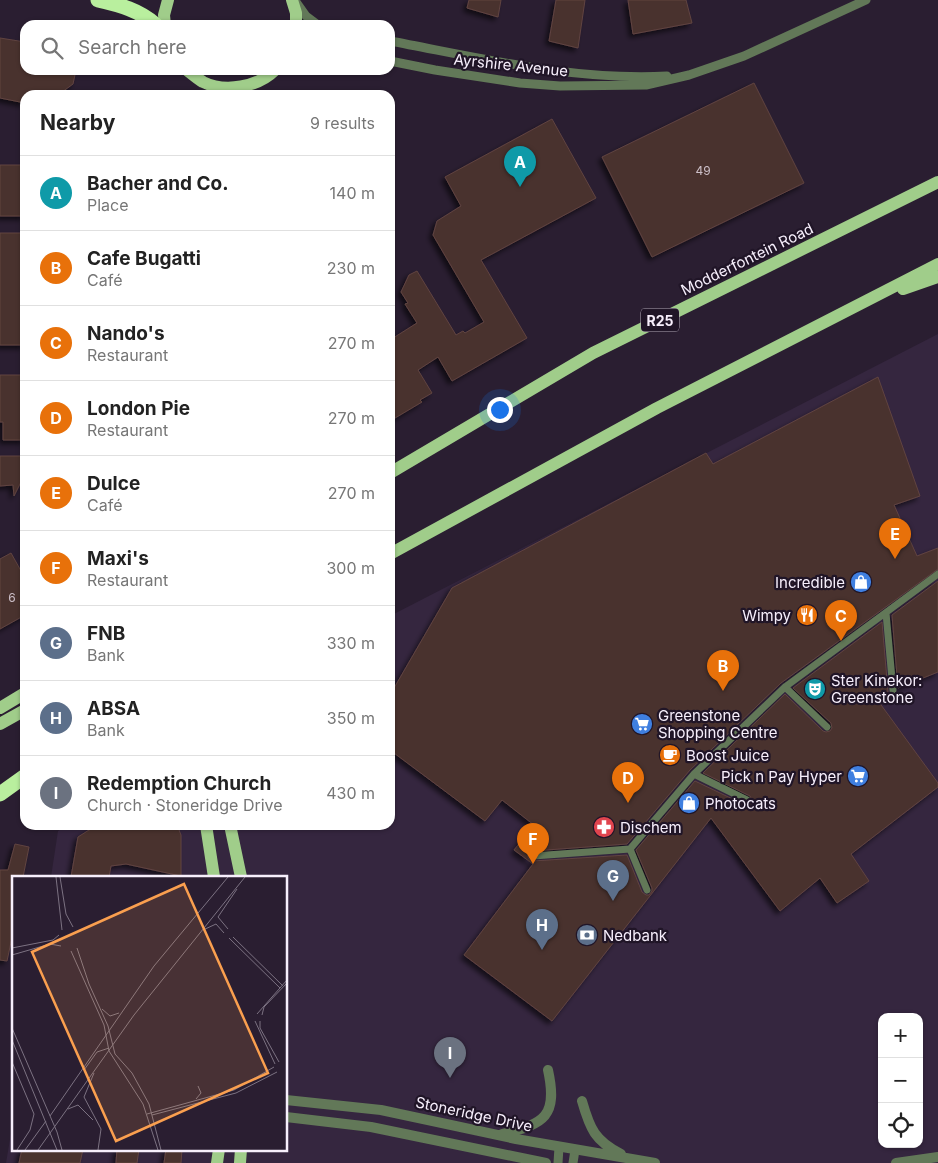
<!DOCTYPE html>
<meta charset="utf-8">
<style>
body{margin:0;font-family:Inter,sans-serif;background:#f6f6f6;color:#222}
.controls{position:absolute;right:15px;bottom:15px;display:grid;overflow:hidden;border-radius:10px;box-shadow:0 1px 4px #0004}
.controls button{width:45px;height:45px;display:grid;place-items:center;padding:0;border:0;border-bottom:1px solid #e0e0e0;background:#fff;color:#222;font:25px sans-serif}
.you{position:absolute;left:499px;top:409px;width:18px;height:18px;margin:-12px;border:4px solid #fff;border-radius:50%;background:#1a73e8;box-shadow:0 0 0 8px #1a73e833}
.badge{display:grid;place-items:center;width:32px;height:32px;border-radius:50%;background:#2563eb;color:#fff;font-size:16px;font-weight:700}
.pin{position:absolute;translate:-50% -41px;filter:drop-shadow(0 1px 2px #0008)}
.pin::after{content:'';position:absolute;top:26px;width:18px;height:15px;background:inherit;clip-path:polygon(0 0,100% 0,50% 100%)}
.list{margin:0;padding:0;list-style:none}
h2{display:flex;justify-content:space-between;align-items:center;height:65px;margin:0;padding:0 20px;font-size:21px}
h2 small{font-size:16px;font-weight:400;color:#767676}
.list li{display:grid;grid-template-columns:32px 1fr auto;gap:15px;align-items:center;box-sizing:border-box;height:75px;padding:0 20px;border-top:1px solid #e0e0e0}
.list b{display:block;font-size:19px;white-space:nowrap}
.list p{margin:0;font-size:16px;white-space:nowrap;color:#767676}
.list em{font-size:16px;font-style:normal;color:#767676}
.icon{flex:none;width:28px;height:28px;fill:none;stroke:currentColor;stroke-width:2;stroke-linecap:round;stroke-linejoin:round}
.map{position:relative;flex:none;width:938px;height:1163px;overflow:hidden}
.search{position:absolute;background:#fff;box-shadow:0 1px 4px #0004;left:20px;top:20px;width:375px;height:55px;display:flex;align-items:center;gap:12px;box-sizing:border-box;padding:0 18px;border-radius:15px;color:#767676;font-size:19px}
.panel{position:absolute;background:#fff;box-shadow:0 1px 4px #0004;left:20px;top:90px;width:375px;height:740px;border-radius:15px}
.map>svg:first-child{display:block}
.built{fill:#35263f;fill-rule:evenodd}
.building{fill:#4a302d;stroke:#604441;filter:url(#shadow)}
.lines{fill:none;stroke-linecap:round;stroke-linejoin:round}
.pedestrian{stroke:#627858;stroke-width:7}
.minor{stroke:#627858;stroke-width:9}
.tertiary{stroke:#627858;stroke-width:10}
.primary{stroke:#a0cd8a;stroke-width:12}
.motorway{stroke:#b9ef9e;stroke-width:15}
.labels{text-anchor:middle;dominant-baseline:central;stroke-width:4.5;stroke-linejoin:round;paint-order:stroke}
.number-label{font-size:12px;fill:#ccbfc8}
.shield{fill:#201527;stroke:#b6aebc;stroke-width:1}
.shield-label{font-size:14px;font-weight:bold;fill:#f7effc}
.street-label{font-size:15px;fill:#f7effc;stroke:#201527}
.poi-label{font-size:15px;fill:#f7effc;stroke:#201527;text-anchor:start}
.inset-road{fill:none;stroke:#7c7282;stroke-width:1}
.view{fill:#fa9f4f;fill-opacity:0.15;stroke:#fa9f4f;stroke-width:2.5}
.inset-edge{fill:none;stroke:#f7effc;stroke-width:2.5}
</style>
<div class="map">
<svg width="938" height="1163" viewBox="0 0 938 1163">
<defs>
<filter id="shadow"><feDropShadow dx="-3.5" dy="3.5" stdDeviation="2.5" flood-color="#0009"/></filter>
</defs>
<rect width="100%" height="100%" fill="#2a1e31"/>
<!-- built -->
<path class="built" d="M938 334V1163H6L14 1115V1149H286V877H51L58 831 68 825H390V616ZM882 1017H919V1144H882Z"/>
<!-- building -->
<path class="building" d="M469 0H501L498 17 467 8Z
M556 0H585L578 48 549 41Z
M628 0H686L692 23 633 34Z
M0 38 25 42V70H76L73 84 58 95H25V103L0 98Z
M754 83 804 183 652 257 602 157Z
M552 119 596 198 481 260 527 338 452 381 438 357 418 370 432 393 420 400 422 402 390 421V340L417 323 405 304 408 303 401 292 409 275 417 271 456 335 463 331 465 333 484 322 433 235 437 221 461 206 445 177Z
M0 165H25V216H0Z
M0 233H25V345H0Z
M0 375H25V440H3V422H0Z
M878 377 920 496 894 505 917 556 938 548V569L781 683 690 770 627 844 533 851 528 853V857L530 861H533L627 855 642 892 646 895H649L652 891V888L636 850 695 781 745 805 750 804 752 800 750 796 703 773 785 694 823 731 826 732 830 731 832 728 831 723 793 688 882 622 888 692 876 698 938 783V787L851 854 869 881 837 903 820 878 780 911 711 818 552 1021 464 955 533 864 514 850 534 825 502 800 485 821 390 750V695L452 588 706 453 713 464Z
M0 456H25V478H23L14 496 13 485 0 486Z
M11 553 25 578V615L0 629V559Z
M938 581V672L898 688 892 615Z
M97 825H177L181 835V876L126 864 111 866 109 877H71L78 837Z
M15 844 29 847 23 877H14V928L7 961 0 960V870H8Z
M22 1149H83L80 1163H19Z
M117 1149H139L137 1163H116Z
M166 1149H182L181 1163H164Z"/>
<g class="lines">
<!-- pedestrian -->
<path class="pedestrian" d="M886 613 893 690
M785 687 827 727
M694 774 747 800
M630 849 647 890
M533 856 630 849 694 774 785 687 938 574"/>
<!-- minor -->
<path class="minor" d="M296 2 306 16 318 25
M390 41C481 58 574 81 667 76
M390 61 435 70 520 83 560 86 646 85 689 75 744 56 866 0
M558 1163 559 1147
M573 1163 575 1150"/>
<!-- tertiary -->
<path class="tertiary" d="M286 1100 381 1110 516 1139 655 1163
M582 1101C590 1129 595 1141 621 1154
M286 1117 371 1127 546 1163
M502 1134C545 1124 558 1116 548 1070
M896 1163 938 1157"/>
<!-- primary -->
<path class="primary" d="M292 0 296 13V25
M165 25 164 15 168 0
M187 70C192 74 198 79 203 82 225 93 258 87 275 70
M903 289 938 277
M390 473 593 353 938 182
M390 554 657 408 938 264
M0 708 25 693
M0 724 25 710
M206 825 214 877
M230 825 241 877
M217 1163 219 1149
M240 1163 241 1149"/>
<!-- motorway -->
<path class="motorway" d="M98 0C120 5 139 10 156 25
M0 794 25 776"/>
</g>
<!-- icons -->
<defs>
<g id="shop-disc" transform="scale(1.125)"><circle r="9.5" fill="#3f7fe0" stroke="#201527"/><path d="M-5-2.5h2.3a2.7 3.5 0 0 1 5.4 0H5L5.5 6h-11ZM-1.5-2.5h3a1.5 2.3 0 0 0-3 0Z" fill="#fff"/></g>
<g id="restaurant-disc" transform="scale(1.125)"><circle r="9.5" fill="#e8710a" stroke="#201527"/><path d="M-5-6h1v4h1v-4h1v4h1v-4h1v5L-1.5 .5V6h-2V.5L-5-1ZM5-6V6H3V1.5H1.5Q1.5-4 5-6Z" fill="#fff"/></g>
<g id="theatre-disc" transform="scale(1.125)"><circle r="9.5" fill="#0f9aa8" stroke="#201527"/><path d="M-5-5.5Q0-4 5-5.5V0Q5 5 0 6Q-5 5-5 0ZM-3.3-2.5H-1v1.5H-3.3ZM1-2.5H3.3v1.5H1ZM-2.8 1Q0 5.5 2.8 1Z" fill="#fff"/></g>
<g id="supermarket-disc" transform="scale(1.125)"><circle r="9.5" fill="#3f7fe0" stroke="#201527"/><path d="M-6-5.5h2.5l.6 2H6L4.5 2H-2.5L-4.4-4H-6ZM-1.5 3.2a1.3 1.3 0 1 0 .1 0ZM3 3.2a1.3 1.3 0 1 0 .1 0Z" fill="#fff"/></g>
<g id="cafe-disc" transform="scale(1.125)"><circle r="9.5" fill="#e8710a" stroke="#201527"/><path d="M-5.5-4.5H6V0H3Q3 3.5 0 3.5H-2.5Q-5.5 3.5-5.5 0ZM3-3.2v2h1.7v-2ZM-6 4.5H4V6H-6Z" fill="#fff"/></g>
<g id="pharmacy-disc" transform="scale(1.125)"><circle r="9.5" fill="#e0444e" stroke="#201527"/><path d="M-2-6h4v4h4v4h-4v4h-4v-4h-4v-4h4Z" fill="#fff"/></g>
<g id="bank-disc" transform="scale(1.125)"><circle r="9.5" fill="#5c6f8a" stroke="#201527"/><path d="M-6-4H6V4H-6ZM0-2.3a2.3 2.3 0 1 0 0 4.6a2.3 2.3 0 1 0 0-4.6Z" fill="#fff"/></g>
</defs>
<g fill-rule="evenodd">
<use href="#shop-disc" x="861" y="582"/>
<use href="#restaurant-disc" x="807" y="615"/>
<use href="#theatre-disc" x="815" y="689"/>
<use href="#supermarket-disc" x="642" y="724"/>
<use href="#cafe-disc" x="670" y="755"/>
<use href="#supermarket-disc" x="858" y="776"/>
<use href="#shop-disc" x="689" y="803"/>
<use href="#pharmacy-disc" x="604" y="827"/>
<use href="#bank-disc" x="587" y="935"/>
</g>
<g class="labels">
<!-- number labels -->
<g class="number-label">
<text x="703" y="170">49</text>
<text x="12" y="597">6</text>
</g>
<!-- shield labels -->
<rect class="shield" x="641" y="308.5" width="38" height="23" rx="4"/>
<g class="shield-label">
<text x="660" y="320">R25</text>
</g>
<!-- street labels -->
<g class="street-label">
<text transform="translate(511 65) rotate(6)">Ayrshire Avenue</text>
<text transform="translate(747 259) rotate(-26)">Modderfontein Road</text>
<text transform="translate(474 1114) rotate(12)">Stoneridge Drive</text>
</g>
<!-- poi labels -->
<g class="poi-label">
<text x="845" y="582" text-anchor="end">Incredible</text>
<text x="791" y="615" text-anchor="end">Wimpy</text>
<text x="831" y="680">Ster Kinekor:<tspan x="831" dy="17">Greenstone</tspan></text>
<text x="658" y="715">Greenstone<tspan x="658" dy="17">Shopping Centre</tspan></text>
<text x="686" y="755">Boost Juice</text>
<text x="842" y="776" text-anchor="end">Pick n Pay Hyper</text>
<text x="705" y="803">Photocats</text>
<text x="620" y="827">Dischem</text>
<text x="603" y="935">Nedbank</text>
</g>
</g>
<!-- overview -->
<g transform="translate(12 876)">
<rect width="275" height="275" fill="#2a1e31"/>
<path class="inset-road" d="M44 1 50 54M48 1 54 38 61 51M216 53 206 41 225 13M191 54 204 48 212 57M221 61 271 110M217 62 268 112M0 72 41 64 47 59M65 72 77 108 96 150 103 178 120 197 137 228 149 274M59 75 92 149 97 175 131 228 146 274M0 79 38 68 49 70M90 133 98 140 107 137M245 138 275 104M250 139 252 131 275 107M243 145 263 188M248 145V152L267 186M0 152 45 256 50 274M0 164 45 274M0 186 22 238 18 254 5 274M72 194 85 176 97 172M82 197 72 221 89 253 86 274M184 223 189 217 186 210M56 233 66 229 81 244M135 238 222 214 262 191M140 239 224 217 265 196M38 240 142 90 216 1M13 274 34 245M26 274 122 139 233 1"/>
<path class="view" d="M172 8 256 197 104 265 20 76Z"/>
<rect width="275" height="275" class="inset-edge"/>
</g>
</svg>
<div class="controls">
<button>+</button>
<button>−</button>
<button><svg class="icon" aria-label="locate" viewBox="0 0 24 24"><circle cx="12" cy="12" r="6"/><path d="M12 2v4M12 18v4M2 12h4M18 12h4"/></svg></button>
</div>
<div class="you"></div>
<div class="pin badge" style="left:520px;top:187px;background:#0f9aa8">A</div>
<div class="pin badge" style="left:723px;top:691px;background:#e8710a">B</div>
<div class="pin badge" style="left:841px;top:641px;background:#e8710a">C</div>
<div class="pin badge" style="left:628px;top:803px;background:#e8710a">D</div>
<div class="pin badge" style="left:895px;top:559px;background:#e8710a">E</div>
<div class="pin badge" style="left:533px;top:864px;background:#e8710a">F</div>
<div class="pin badge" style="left:613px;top:901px;background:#5c6f8a">G</div>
<div class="pin badge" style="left:542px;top:950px;background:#5c6f8a">H</div>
<div class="pin badge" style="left:450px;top:1078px;background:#6b7280">I</div>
<div class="search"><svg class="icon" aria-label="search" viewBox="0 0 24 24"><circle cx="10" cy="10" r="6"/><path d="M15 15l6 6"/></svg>Search here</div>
<section class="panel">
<h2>Nearby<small>9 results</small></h2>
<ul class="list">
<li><span class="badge" style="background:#0f9aa8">A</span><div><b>Bacher and Co.</b><p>Place</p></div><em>140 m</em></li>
<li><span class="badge" style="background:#e8710a">B</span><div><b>Cafe Bugatti</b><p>Café</p></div><em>230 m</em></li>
<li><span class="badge" style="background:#e8710a">C</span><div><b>Nando's</b><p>Restaurant</p></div><em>270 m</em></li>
<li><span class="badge" style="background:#e8710a">D</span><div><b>London Pie</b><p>Restaurant</p></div><em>270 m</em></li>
<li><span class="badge" style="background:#e8710a">E</span><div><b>Dulce</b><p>Café</p></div><em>270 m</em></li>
<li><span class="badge" style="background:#e8710a">F</span><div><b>Maxi's</b><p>Restaurant</p></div><em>300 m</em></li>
<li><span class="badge" style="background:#5c6f8a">G</span><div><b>FNB</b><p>Bank</p></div><em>330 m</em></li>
<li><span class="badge" style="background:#5c6f8a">H</span><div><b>ABSA</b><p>Bank</p></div><em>350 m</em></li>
<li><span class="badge" style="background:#6b7280">I</span><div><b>Redemption Church</b><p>Church · Stoneridge Drive</p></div><em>430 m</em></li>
</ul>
</section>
</div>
